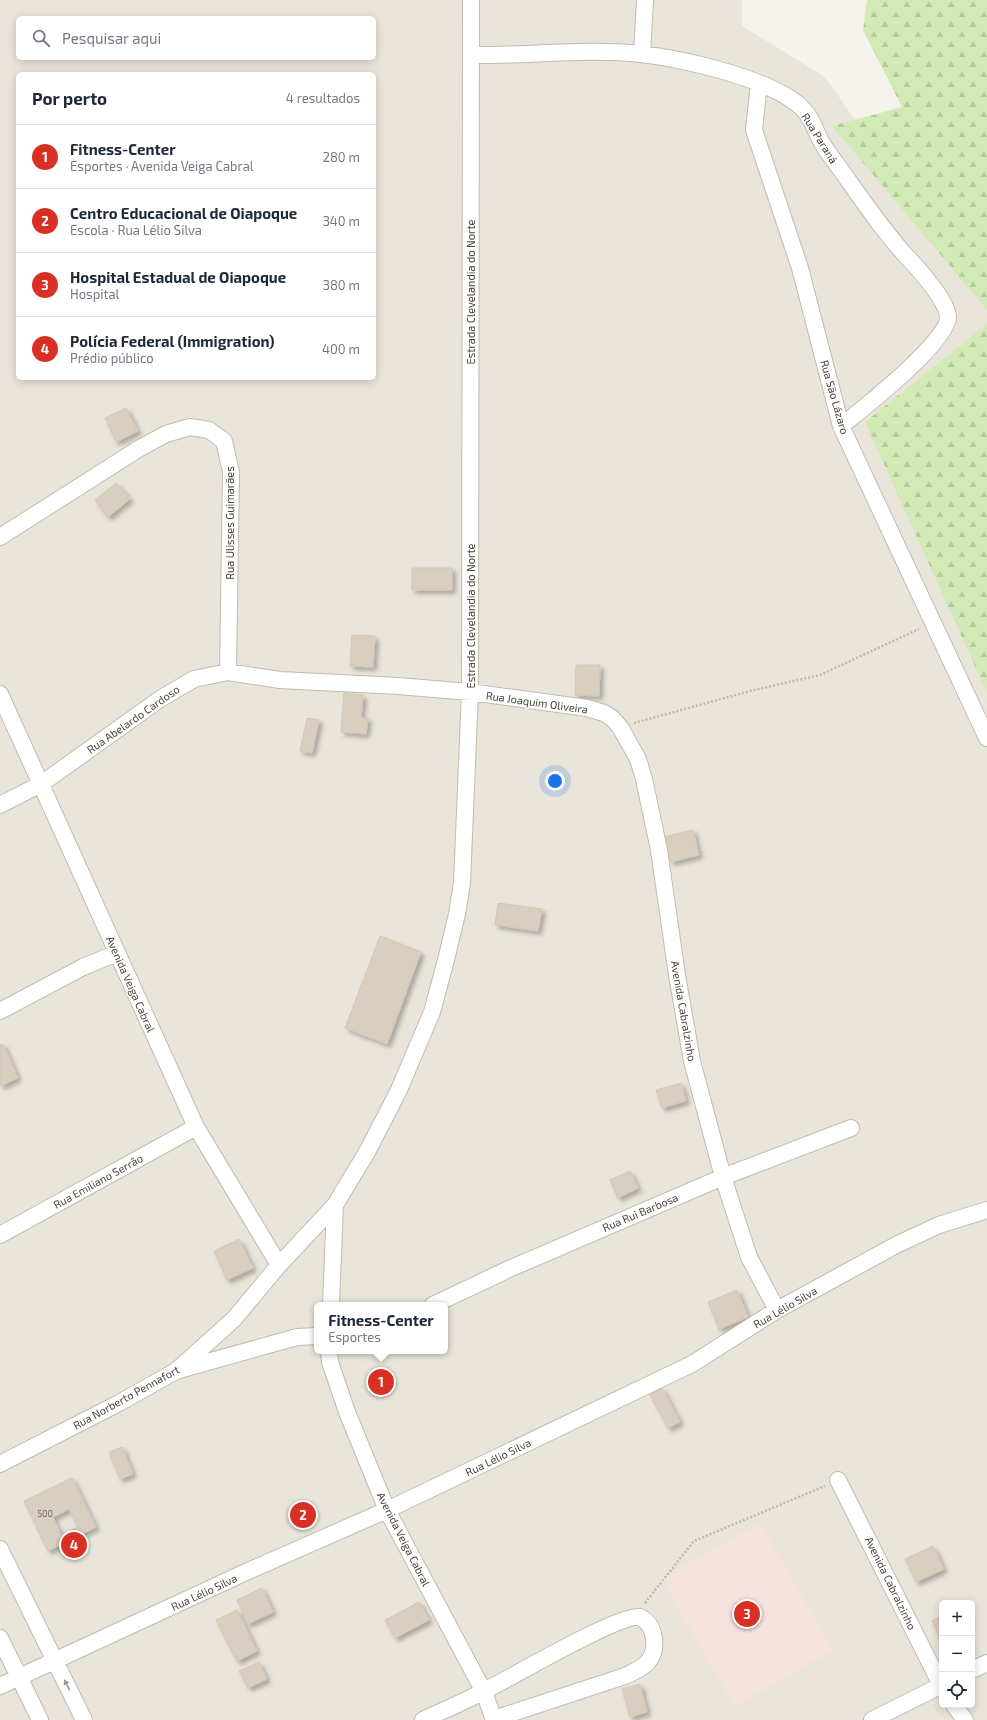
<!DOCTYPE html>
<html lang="pt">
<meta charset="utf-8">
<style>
body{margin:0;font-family:"Exo 2",sans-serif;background:#f6f6f7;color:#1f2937}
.controls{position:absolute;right:12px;bottom:12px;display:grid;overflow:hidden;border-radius:6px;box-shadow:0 2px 10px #0003}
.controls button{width:36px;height:36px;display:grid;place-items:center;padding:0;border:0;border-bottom:1px solid #e0e1e3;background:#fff;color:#1f2937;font:20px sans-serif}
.you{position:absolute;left:555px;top:781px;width:14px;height:14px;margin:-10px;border:3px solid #fff;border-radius:50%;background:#1a73e8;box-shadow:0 0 0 6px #1a73e833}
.badge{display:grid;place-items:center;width:26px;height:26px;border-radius:50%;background:#d93025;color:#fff;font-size:13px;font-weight:700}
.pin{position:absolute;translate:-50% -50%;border:2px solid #fff;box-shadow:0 1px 4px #0006}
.popup{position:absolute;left:314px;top:1302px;width:134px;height:52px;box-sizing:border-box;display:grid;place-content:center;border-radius:6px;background:#fff;filter:drop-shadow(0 1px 3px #0005);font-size:13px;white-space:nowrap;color:#747a83}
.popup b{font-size:15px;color:#1f2937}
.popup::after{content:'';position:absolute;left:50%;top:100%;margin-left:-8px;border:8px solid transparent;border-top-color:#fff}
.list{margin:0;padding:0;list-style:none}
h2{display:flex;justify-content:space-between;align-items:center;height:52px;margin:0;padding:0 16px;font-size:17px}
h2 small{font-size:13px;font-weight:400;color:#747a83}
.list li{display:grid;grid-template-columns:26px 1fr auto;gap:12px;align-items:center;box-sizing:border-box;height:64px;padding:0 16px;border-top:1px solid #e0e1e3}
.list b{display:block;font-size:15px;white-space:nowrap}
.list p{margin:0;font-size:13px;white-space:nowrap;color:#747a83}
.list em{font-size:13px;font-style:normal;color:#747a83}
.icon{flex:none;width:22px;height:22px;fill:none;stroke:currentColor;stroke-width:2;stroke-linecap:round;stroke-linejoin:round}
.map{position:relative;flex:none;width:987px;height:1720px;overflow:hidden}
.search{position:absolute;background:#fff;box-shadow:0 2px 10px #0003;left:16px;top:16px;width:360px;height:44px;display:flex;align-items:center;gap:10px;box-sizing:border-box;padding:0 14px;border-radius:6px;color:#747a83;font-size:15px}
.panel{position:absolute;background:#fff;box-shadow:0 2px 10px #0003;left:16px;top:72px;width:360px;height:308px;border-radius:6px}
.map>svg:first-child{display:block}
.residential{fill:#eae5da;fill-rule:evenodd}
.medical{fill:#f6e3e0}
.green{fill:#d2eab5}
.forest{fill:url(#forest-firs)}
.building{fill:#d8cfc1;stroke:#d3c7b4;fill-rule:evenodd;filter:url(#shadow)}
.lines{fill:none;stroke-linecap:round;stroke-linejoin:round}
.minor-casing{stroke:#c2bbae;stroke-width:18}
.path{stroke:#c4b79f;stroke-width:2.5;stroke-dasharray:2 2;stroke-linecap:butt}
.minor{stroke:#fff;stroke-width:16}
.oneway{fill:#9c9892}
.labels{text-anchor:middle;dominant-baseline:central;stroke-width:3;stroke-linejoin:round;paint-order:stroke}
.number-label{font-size:9px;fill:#6e675b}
.street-label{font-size:11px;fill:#4b4439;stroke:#fff}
</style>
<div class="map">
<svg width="987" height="1720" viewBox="0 0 987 1720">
<defs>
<pattern id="forest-firs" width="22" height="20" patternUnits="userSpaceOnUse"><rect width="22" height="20" fill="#d2eab5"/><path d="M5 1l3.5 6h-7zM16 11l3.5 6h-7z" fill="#b6ca9c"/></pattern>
<filter id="shadow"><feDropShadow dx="3.5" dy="3.5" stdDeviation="2" flood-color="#0004"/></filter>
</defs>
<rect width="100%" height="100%" fill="#f6f3ec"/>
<!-- residential -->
<path class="residential" d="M0 0H742V26L825 77 987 308V1720H0ZM18 18H374V58H18ZM18 74H374V378H18ZM317 1305H445V1351H317ZM942 1603H972V1705H942Z"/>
<!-- medical -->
<path class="medical" d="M760 1523 833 1650 735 1706 661 1579Z"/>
<!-- green -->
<path class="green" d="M389 1366 398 1385 373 1397 364 1378Z"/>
<!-- forest -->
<path class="forest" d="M867 0H987V310L832 126 902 107 863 30Z
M987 324V693L865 422Z"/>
<!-- building -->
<path class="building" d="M126 408 138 431 116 442 105 418Z
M116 483 130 499 108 517 95 500Z
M412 568H452V590H412Z
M352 635 375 636 373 667 350 666Z
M576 665H600L599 696 575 695Z
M344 693 363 695 361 718H368L366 734 341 732Z
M307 718 319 720 312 753 300 751Z
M693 830 699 855 671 862 664 837Z
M498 903 542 909 538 931 495 925Z
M380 936 421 952 387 1044 345 1028Z
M3 1044 18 1078 0 1086V1045Z
M681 1083 686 1101 662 1108 656 1090Z
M630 1171 638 1188 618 1198 610 1180Z
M239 1239 253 1268 227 1280 214 1251Z
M737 1290 748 1317 719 1329 708 1302Z
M662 1388 680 1422 668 1428 650 1395Z
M122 1447 133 1474 120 1479 109 1452Z
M72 1478 96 1527 48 1551 24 1501ZM69 1509 78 1527 61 1535 53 1517Z
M933 1546 944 1569 916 1582 905 1559Z
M262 1588 273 1612 248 1624 237 1600Z
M419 1602 429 1620 395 1638 385 1620Z
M237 1610 257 1651 237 1661 216 1620Z
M942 1616V1643L932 1621Z
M259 1662 267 1679 248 1688 239 1671Z
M640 1684 647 1712 630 1717 622 1689Z"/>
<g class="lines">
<!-- minor casing -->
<g class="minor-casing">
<path id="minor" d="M642 54 645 0
M471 55C528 56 585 48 641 54 676 58 727 70 759 83 774 89 793 98 804 110 814 121 815 131 822 143 830 156 840 168 848 180 867 207 886 234 908 258 919 269 947 301 948 317 949 341 861 410 841 426
M759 83 754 130 800 268 841 426 987 738
M0 537 140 448 166 434 190 427 209 430 224 441 231 472 228 672
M0 694 196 1127 279 1265
M0 805 41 784 160 699 194 679 228 672 280 680 398 686 470 692 587 708 604 713 612 718 620 727 638 759 644 779 659 850 677 975 692 1061 723 1177 749 1257 777 1310
M0 1011 83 967 117 953
M0 1235 196 1127
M331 1305 335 1205
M433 1305 509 1269 723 1177 851 1128
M329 1351 330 1362 347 1412 387 1510 484 1692 494 1720
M179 1370 297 1337 317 1336
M0 1464 119 1403 176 1371 234 1319 279 1265 335 1205 367 1152 398 1092 432 1012 446 960 457 914 462 883 470 692 471 0
M838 1480 942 1687
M0 1549 84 1720
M0 1638 40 1720
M972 1670 987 1663
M0 1686 246 1572 387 1510 692 1364 777 1310 898 1244 939 1225 987 1210
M954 1705 965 1720
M423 1720C444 1710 464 1702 484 1691 511 1678 618 1614 640 1617 656 1625 659 1650 647 1663 641 1669 633 1672 625 1676L494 1719
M872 1720 942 1685"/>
</g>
<!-- path -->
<path class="path" d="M634 723 754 690 820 675 919 629
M645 1603 694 1541 825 1486"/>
<!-- minor -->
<use href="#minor" class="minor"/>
</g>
<!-- one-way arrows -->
<defs><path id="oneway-solid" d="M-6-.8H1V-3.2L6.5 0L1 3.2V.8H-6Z"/></defs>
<use class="oneway" href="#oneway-solid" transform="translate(67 1685) rotate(-117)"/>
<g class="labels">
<!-- number labels -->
<g class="number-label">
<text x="45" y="1513">500</text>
</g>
<!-- street labels -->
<g class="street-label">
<text transform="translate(820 138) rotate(58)">Rua Paraná</text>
<text transform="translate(470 292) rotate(-90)">Estrada Clevelandia do Norte</text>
<text transform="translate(835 397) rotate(74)">Rua São Lázaro</text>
<text transform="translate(229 523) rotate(-90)">Rua Ulisses Guimarães</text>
<text transform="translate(470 616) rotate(-90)">Estrada Clevelandia do Norte</text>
<text transform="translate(537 702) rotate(8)">Rua Joaquim Oliveira</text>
<text transform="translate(133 719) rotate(-35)">Rua Abelardo Cardoso</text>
<text transform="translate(131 984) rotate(66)">Avenida Veiga Cabral</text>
<text transform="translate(684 1011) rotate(80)">Avenida Cabralzinho</text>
<text transform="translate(98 1181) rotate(-29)">Rua Emiliano Serrão</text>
<text transform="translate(640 1212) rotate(-23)">Rua Rui Barbosa</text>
<text transform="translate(785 1307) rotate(-30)">Rua Lélio Silva</text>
<text transform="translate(126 1397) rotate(-29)">Rua Norberto Pennafort</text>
<text transform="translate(498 1457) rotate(-26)">Rua Lélio Silva</text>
<text transform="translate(404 1539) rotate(63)">Avenida Veiga Cabral</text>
<text transform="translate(891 1583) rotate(64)">Avenida Cabralzinho</text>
<text transform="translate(204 1592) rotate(-25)">Rua Lélio Silva</text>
</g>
</g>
</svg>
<div class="controls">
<button>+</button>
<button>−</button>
<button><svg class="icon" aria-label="locate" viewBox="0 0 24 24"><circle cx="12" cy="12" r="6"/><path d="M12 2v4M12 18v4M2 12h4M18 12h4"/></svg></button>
</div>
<div class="you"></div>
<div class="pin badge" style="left:381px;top:1382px">1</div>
<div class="popup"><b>Fitness-Center</b>Esportes</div>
<div class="pin badge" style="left:303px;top:1515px">2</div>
<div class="pin badge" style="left:747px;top:1614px">3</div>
<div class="pin badge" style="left:74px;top:1545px">4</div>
<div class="search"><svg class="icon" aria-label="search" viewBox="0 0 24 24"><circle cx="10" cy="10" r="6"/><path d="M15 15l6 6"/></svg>Pesquisar aqui</div>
<section class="panel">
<h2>Por perto<small>4 resultados</small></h2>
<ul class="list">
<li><span class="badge">1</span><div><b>Fitness-Center</b><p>Esportes · Avenida Veiga Cabral</p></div><em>280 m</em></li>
<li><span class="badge">2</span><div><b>Centro Educacional de Oiapoque</b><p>Escola · Rua Lélio Silva</p></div><em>340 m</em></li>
<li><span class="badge">3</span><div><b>Hospital Estadual de Oiapoque</b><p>Hospital</p></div><em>380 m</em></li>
<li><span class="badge">4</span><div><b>Polícia Federal (Immigration)</b><p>Prédio público</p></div><em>400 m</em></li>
</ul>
</section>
</div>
